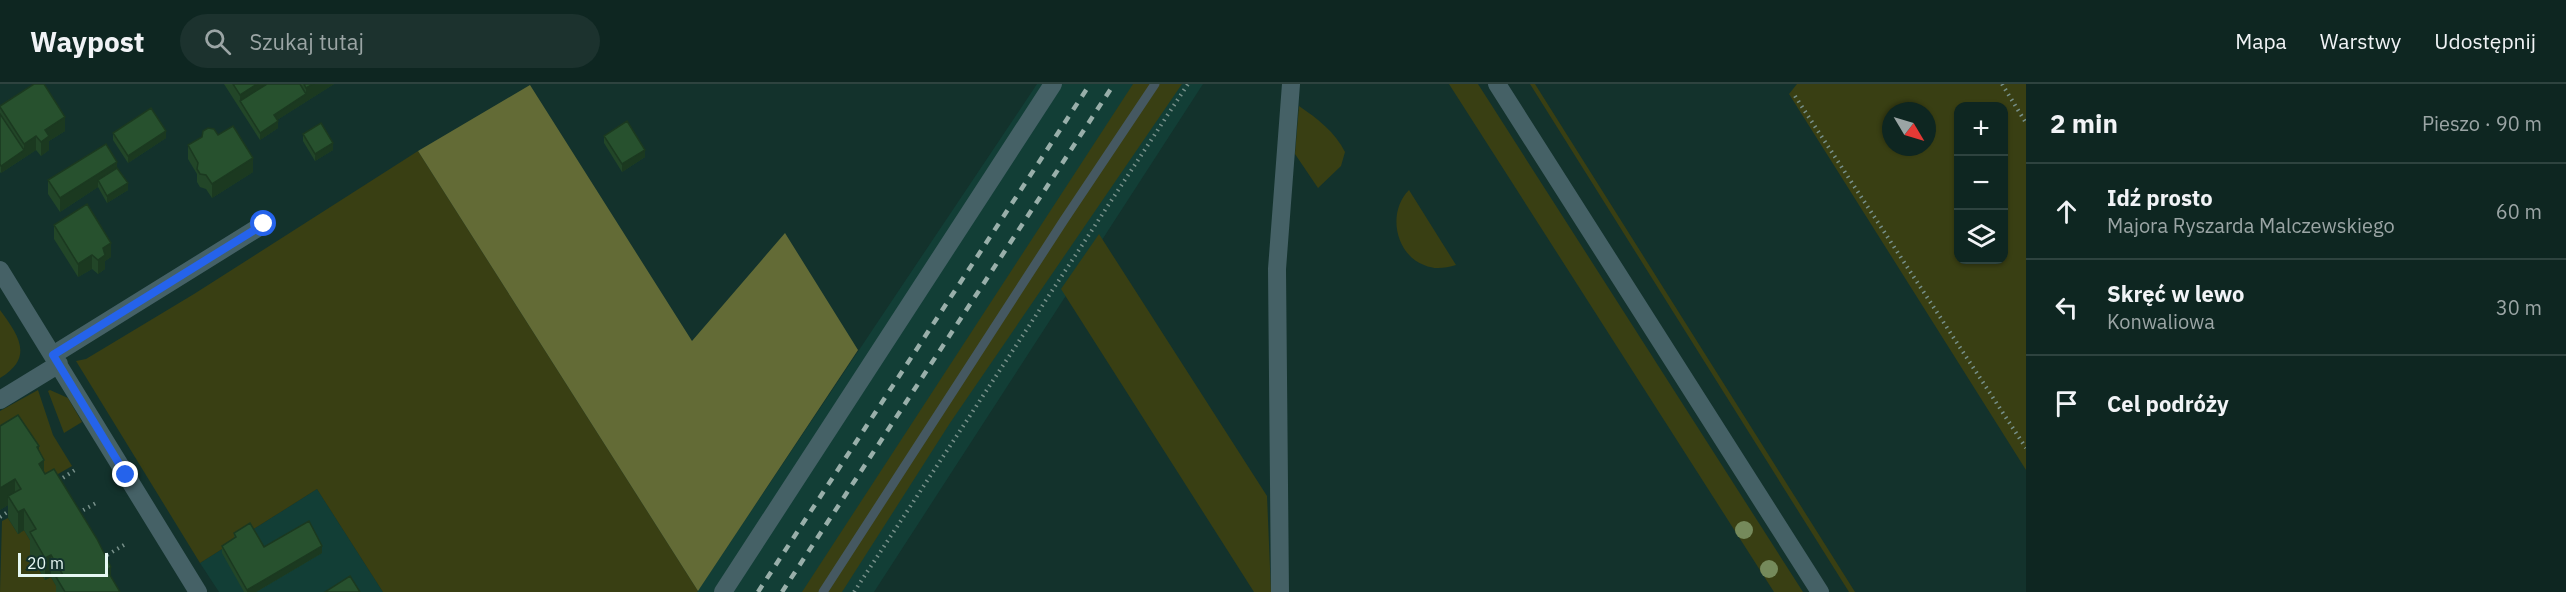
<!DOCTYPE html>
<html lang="pl">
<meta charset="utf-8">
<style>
body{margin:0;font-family:"IBM Plex Sans",sans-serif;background:#1c322e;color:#f1f3f6}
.controls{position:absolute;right:18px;top:18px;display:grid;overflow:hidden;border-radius:12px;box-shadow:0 2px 4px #0004}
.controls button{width:54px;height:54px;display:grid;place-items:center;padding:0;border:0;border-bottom:2px solid #2e433f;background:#0e2621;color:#f1f3f6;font:30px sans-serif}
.compass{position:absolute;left:1882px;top:18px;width:54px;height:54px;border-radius:50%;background:#0e2621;box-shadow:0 2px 4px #0004;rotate:128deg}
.scale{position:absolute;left:18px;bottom:15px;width:90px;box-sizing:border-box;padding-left:6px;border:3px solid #e6f8f3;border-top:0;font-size:16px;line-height:21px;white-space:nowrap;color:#e6f8f3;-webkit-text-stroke:4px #13322c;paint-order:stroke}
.stop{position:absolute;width:18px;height:18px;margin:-14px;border:4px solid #2563eb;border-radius:50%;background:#fff}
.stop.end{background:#2563eb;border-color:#fff;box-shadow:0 2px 6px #0008}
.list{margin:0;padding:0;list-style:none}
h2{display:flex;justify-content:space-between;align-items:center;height:78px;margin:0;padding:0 24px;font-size:26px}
h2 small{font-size:20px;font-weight:400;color:#9ba5a5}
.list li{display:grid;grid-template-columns:39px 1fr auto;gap:18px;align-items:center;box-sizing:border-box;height:96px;padding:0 24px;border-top:2px solid #2e433f}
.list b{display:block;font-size:22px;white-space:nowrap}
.list p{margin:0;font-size:20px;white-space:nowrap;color:#9ba5a5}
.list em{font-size:20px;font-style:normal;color:#9ba5a5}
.icon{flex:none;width:33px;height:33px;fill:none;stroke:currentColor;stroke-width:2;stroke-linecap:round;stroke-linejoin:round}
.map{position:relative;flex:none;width:2026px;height:508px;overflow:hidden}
header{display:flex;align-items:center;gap:36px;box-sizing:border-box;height:84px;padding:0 30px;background:#0e2621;border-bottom:2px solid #2e433f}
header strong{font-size:28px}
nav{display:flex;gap:33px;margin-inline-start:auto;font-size:21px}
.search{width:420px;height:54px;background:#1c322e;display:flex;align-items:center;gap:15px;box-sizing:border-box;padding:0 21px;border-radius:33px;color:#9ba5a5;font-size:22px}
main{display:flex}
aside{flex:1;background:#0e2621}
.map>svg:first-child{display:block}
.built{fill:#123e36}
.green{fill:#393f13;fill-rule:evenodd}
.forest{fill:#636b36}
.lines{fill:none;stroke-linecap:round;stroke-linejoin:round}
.stream{stroke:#455861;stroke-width:9}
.path{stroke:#77908a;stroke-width:4;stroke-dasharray:1.5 4.5;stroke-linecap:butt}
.service{stroke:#456166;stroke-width:18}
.minor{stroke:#456166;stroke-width:18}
.tertiary{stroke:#456166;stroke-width:18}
.rail{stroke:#99afaa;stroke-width:4.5;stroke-dasharray:8 8;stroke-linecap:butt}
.tree{fill:#758a5b}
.wall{fill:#224628}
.shaded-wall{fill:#1b3920}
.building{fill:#27512e;stroke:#1b3920;stroke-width:1.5}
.route{stroke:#2563eb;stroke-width:8}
</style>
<header>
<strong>Waypost</strong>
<div class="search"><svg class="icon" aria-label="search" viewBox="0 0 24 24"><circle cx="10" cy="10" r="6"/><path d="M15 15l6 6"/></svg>Szukaj tutaj</div>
<nav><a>Mapa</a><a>Warstwy</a><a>Udostępnij</a></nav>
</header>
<main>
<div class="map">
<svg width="2026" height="508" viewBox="0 0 2026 508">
<rect width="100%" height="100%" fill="#13322c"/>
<!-- built -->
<path class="built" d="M1037 0H1203L874 508H697Z
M317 405 383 508H219L200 479Z"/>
<!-- green -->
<path class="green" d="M1133 0H1182L950 339 842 508H802Z
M1449 0H1478L1803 508H1774Z
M1530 0H1535L1855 508H1849Z
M1797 0H2026V386L1789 10ZM1958 22H2004V176H1958ZM1891 27H1927V63H1891Z
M1299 22C1318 35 1335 48 1345 68L1341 82 1318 104 1295 70Z
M418 67 698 507 697 508H383L317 405 200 479 76 277 86 275 194 210Z
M1409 106 1456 181C1445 184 1435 186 1424 181 1395 170 1387 128 1409 106Z
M1099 150 1267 412 1271 508H1254L1061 205Z
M0 226C18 251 35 273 0 294Z
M38 306 53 351 72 382 44 398 0 364V327Z
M50 306 68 314 82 338 64 349 48 307Z
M8 434 18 450 24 446 36 466 30 470 45 496 51 493 60 508H0L2 437Z"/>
<!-- forest -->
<path class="forest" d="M530 1 692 257 785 149 858 266 698 507 418 67Z"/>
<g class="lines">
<!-- stream -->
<path class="stream" d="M823 508 1064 136 1155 0"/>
<!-- path -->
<path class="path" d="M2002 0 2026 39
M1795 12 2026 364
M58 397 78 384
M78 429 98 418
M0 433 12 425
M102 474 124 461
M854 508 1188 0"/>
<!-- service -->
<path class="service" d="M53 271 264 140
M723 508 1053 0"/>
<!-- minor -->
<path class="minor" d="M0 186 198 508
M0 316 59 280
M1280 508 1277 185 1291 0"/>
<!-- tertiary -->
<path class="tertiary" d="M1497 0 1820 508"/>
<!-- rail -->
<path class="rail" d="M758 508 1090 0
M782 508 1114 0"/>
</g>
<!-- trees -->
<g class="tree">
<circle cx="1744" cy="446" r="9"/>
<circle cx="1769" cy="485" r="9"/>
</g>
<!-- wall -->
<path class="wall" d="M224 0H265V1L267 0H334L277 36 278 44 260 56Z
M0 22 65 47 49 57V66L41 72 36 66 1 89 0 88Z
M113 49 166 54 128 79 113 56Z
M303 50 333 66 315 77 303 57Z
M218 51 253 88 212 114 206 105 200 103 197 98V90L188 75V61Z
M604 52 645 73 622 88 604 59Z
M117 84 128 106 107 119 98 103 60 128 48 110V96Z
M54 141 111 173 105 177V185L98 190 92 185 78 193 54 155Z
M18 331 39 367 44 389 120 508H56V502L51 493 45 496 30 470V456L24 446 18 450 8 434V421L0 426Z
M234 449 264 463 322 469 256 508H244L222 469V462L234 454Z"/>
<!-- shaded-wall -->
<path class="shaded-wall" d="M257 0H265V9L240 17V11Z
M313 0H334L274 38V31L306 10V4Z
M65 33V47L49 57V66L41 72V58L45 46Z
M278 37V44L260 56V49Z
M166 47V54L128 79V72Z
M36 52V66L1 89V82L24 66V60Z
M333 59V66L315 77V70Z
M645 66V73L622 88V80Z
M253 74V88L212 114V100Z
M117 78V91L98 96V103L60 128V114Z
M128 99V106L107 119V112Z
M111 159V173L105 177V185L98 190V176L103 164Z
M92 171V185L78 193V180Z
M39 362V380L44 376V398L39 402 37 363Z
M15 395V417L8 412V421L0 426V404Z
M24 425V446L18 450V428Z
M322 462V469L256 508H247V506Z
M51 471V493L45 496V474Z
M111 483V505L107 486Z"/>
<!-- building -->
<path class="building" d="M34 0H44L65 33 45 46 49 52 41 58 36 52 24 60 0 23V22Z
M233 0H257L240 11Z
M267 0H300L306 10 274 31 278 37 260 49 240 17Z
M304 0H313L306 4Z
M151 24 166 47 128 72 113 49Z
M0 30 24 66 1 82 0 80Z
M627 37 645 66 622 80 604 52Z
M321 39 333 59 315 70 303 50Z
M233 42 253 74 212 100 206 91 200 90 197 85 198 79 188 61 202 53 203 47 208 44 214 45 218 51Z
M106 60 117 78 60 114 48 96Z
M117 84 128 99 107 112 98 96Z
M87 120 111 159 103 164 105 171 98 176 92 171 78 180 54 141Z
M18 331 39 362 37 363 44 376 39 380 45 390 54 385 97 455 111 483 107 486 120 508H65L56 493 63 491 51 471 45 474 30 448 36 445 24 425 18 428 8 412 21 405 15 395 0 404V342Z
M309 437 322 462 247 506 222 462 236 453 234 449 250 439 264 463Z
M350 492 360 508H325Z"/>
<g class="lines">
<!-- route -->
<path class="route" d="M126 391 53 271 264 140"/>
</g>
</svg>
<div class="controls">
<button>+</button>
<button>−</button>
<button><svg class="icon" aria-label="layers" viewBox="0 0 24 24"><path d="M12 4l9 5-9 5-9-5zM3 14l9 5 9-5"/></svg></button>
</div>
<svg class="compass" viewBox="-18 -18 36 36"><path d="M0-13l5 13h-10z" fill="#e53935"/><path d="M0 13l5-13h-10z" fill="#9ba5a5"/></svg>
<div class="scale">20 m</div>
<div class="stop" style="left:264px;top:140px"></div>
<div class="stop end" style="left:126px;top:391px"></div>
</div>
<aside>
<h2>2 min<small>Pieszo · 90 m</small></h2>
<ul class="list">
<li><svg class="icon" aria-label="ahead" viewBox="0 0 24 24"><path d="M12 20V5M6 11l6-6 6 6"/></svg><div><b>Idź prosto</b><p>Majora Ryszarda Malczewskiego</p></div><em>60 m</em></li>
<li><svg class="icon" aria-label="left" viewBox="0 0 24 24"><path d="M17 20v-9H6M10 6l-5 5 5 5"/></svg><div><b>Skręć w lewo</b><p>Konwaliowa</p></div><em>30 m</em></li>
<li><svg class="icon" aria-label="arrive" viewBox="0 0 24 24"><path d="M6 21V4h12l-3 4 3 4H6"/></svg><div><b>Cel podróży</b></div></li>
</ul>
</aside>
</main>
